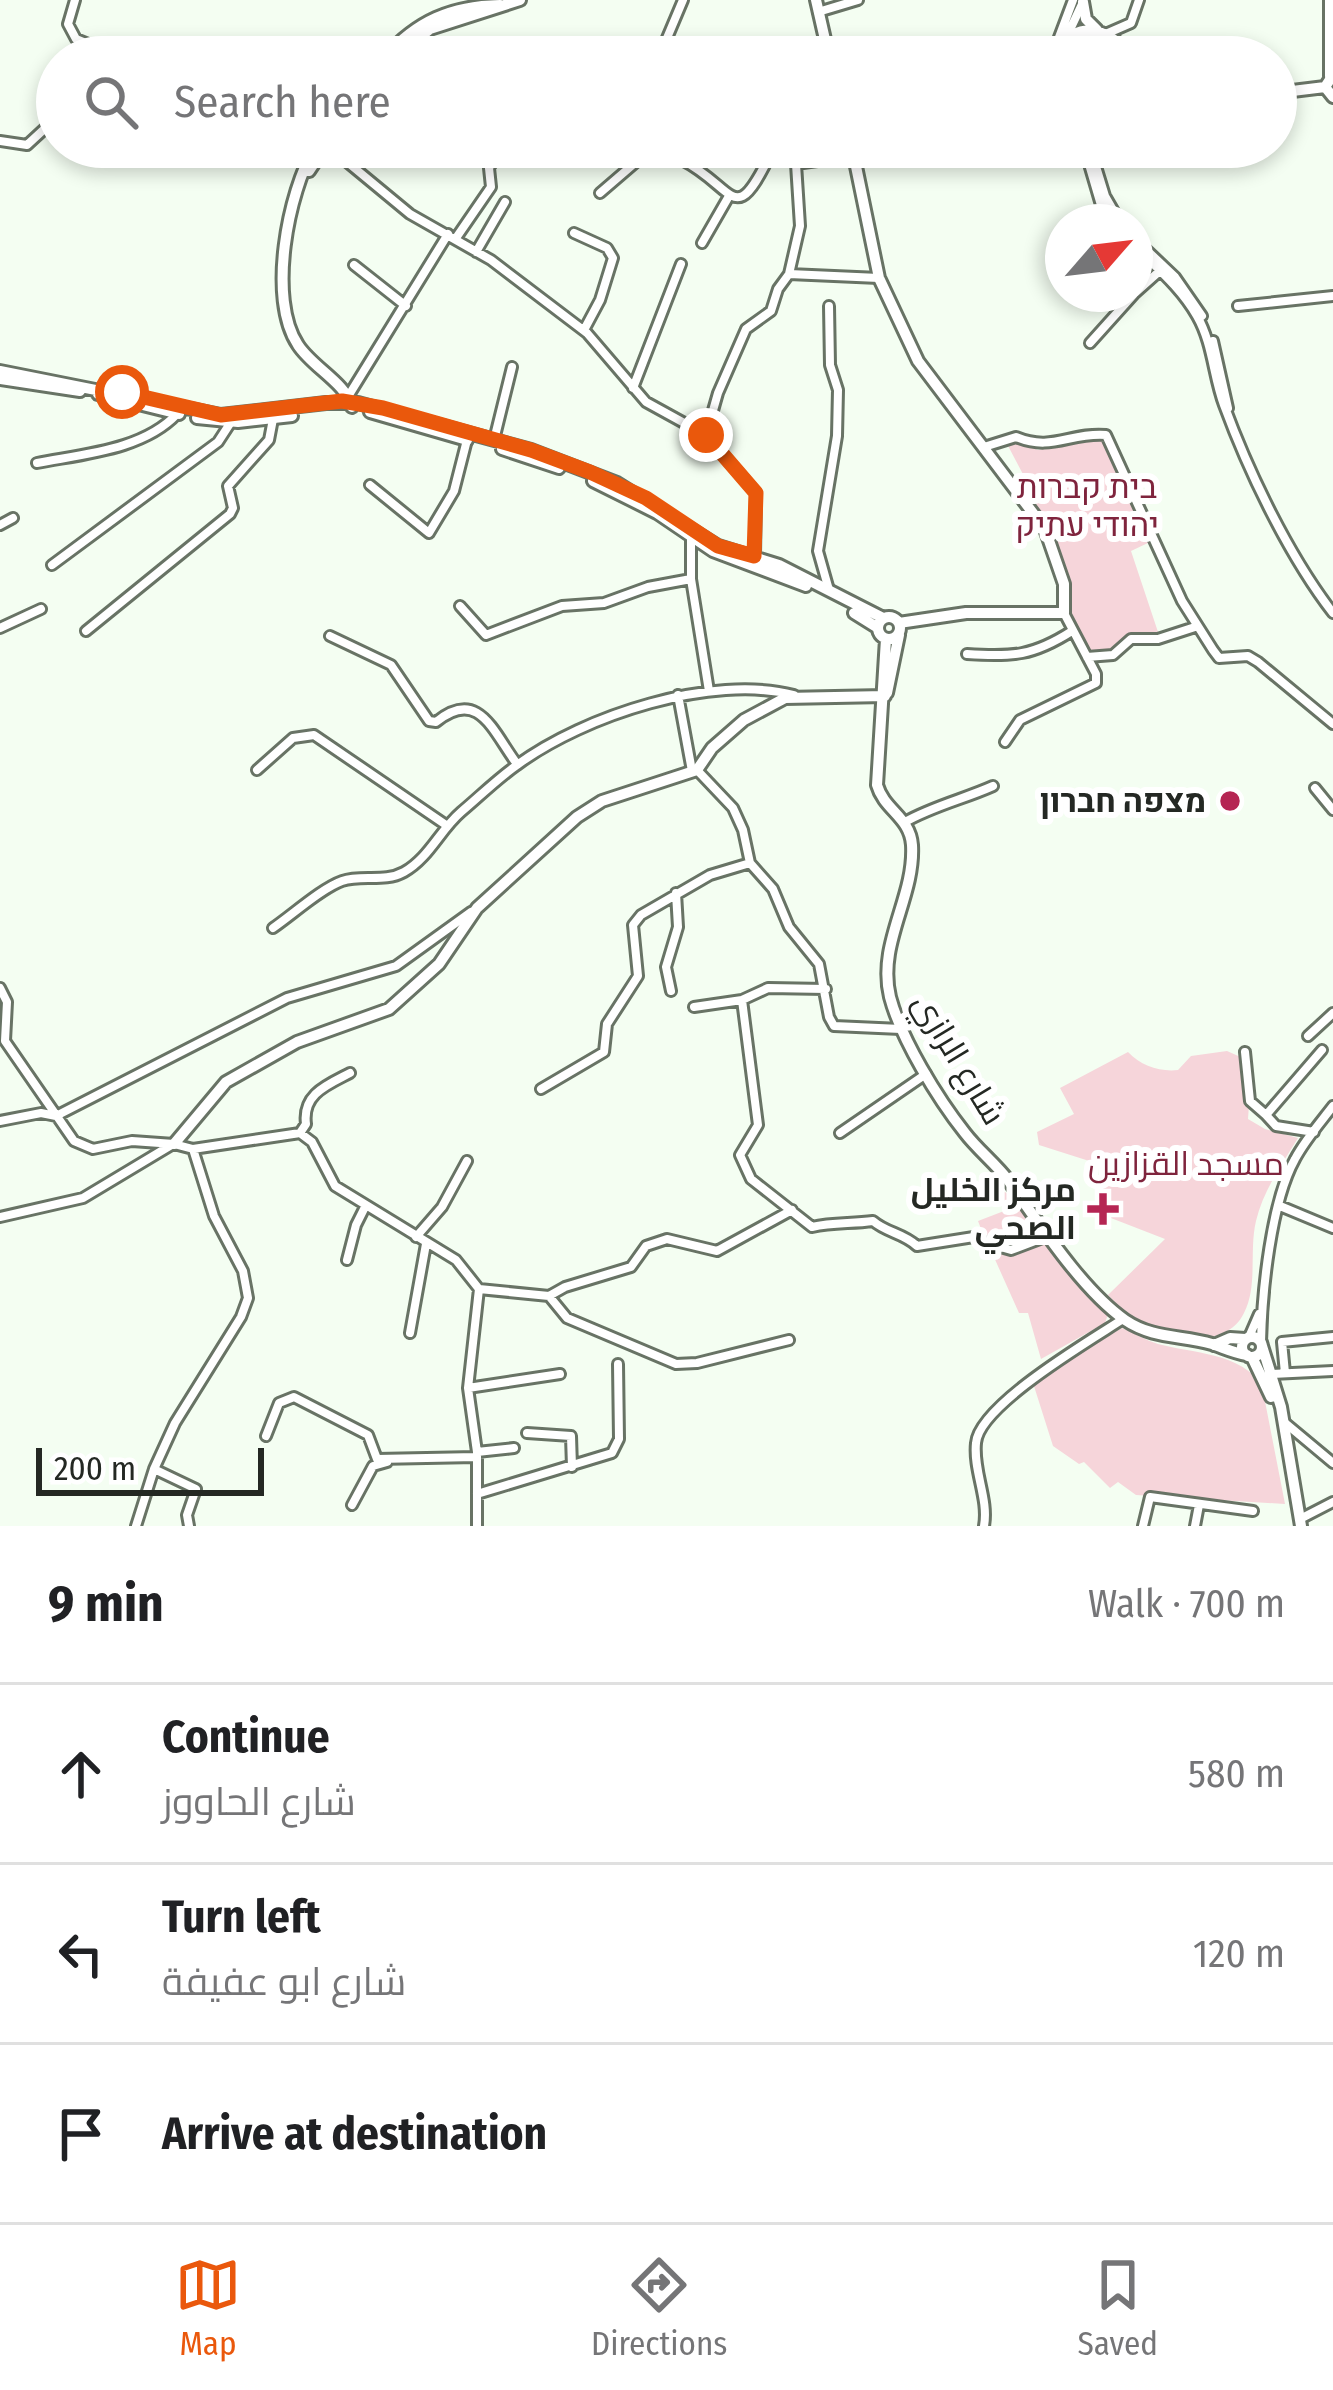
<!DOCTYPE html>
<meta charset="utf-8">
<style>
body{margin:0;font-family:"Fira Sans Condensed",Cairo,Heebo,sans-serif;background:#f6f6f6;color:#202124}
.compass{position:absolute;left:1045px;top:204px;width:108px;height:108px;border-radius:50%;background:#fff;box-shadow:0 6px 18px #0003;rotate:62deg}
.scale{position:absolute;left:36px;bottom:30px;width:228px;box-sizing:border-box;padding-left:12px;border:6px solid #242823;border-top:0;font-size:33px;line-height:42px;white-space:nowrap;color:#242823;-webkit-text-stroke:9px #fff;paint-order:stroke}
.stop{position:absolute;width:36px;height:36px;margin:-27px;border:9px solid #ea580c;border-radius:50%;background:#fff}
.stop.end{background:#ea580c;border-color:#fff;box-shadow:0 3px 12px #0008}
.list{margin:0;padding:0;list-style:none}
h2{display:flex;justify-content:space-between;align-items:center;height:156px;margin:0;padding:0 48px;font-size:51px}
h2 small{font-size:39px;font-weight:400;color:#757577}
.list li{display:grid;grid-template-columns:78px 1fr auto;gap:36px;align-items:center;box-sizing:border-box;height:180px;padding:0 48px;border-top:3px solid #e0e0e0}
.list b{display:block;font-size:45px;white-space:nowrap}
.list p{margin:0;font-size:39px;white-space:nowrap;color:#757577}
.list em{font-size:39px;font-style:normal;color:#757577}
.icon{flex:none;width:66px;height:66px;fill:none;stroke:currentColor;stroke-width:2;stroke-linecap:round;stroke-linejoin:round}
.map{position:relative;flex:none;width:1333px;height:1526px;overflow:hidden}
.search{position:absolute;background:#fff;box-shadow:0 6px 18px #0003;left:36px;right:36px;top:36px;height:132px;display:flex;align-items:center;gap:30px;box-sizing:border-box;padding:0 42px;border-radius:66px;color:#757577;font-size:45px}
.sheet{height:696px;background:#fff}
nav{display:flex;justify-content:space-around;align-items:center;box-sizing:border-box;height:168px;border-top:3px solid #e0e0e0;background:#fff;font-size:33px;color:#757577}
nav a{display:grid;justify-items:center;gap:6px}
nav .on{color:#ea580c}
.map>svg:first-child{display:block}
.green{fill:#f6d5da}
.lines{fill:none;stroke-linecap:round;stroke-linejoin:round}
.minor-casing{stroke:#687365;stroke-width:14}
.major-casing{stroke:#687365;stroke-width:16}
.minor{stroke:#fff;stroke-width:8}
.major{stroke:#fff;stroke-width:10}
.route{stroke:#ea580c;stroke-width:15}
.poi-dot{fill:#b52553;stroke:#fff;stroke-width:4.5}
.labels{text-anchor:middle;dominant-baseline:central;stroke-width:12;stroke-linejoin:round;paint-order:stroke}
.park-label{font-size:33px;fill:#7f243d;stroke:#fff}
.poi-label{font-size:33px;font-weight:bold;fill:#242823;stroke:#fff;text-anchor:end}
.street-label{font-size:33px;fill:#242823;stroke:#fff}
</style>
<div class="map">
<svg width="1333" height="1526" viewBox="0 0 1333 1526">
<rect width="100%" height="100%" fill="#f4fef2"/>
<!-- green -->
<path class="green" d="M1087 437 1102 440 1111 451 1150 542 1131 551 1158 632 1124 639 1111 652H1089L1069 608 1066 579 1053 535 1030 498 1041 491 1034 475 1025 478 1006 442 1021 443 1038 450Z
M1227 1051 1245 1059 1251 1076 1248 1119 1265 1129 1298 1138C1282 1164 1263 1191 1256 1221 1249 1250 1258 1286 1244 1313 1225 1352 1165 1338 1135 1321 1125 1314 1117 1304 1108 1295L1165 1239 1098 1213 1108 1167 1039 1145 1037 1132 1074 1114 1060 1088 1128 1052C1141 1066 1160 1072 1178 1070L1191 1056Z
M1005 1192 1021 1204 1040 1236 1015 1247 985 1239 978 1221 1004 1211 998 1194Z
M1045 1241 1109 1311 1105 1323 1041 1359 1028 1313H1019L993 1255 997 1250C1015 1256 1028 1249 1045 1241Z
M1122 1328C1134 1333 1145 1340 1158 1344 1191 1353 1243 1353 1262 1386L1285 1504 1136 1495 1118 1482 1110 1488 1084 1462 1079 1464 1053 1446 1033 1383 1069 1357Z"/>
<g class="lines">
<!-- minor casing -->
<g class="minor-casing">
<path id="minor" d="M75 0 68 24 76 39 120 57
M818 12 858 0
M1108 33 1131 23 1139 0
M616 57H618
M659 57 683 0
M1038 57 1059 46
M1060 57 1058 40 1073 0
M1067 57 1068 34 1083 2
M1329 76V0
M0 141 27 145 53 121
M329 147 410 214 491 260 587 333 646 402 706 435 756 493 755 556
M646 147C657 153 670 154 682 160 738 189 733 233 774 147
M775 147 796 164 853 156
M1084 147 1101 205 1112 222
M1090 147 1105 196 1120 222
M600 193 650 150
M574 233 607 248 613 258 600 300 584 330
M456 238 491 187 489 168 501 147
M1135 239 1175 277 1202 316
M702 243 729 196
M1135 246C1157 268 1181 288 1197 316 1213 344 1213 376 1224 405 1249 473 1289 556 1333 613
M476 252 505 202
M354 265 406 306
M789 274 879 278
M1135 293 1163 268
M829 306 830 365 838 390 837 436 818 551 829 590
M1238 306 1333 296
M1213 341 1228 408
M1090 343 1134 294
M633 388 681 264
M349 395 448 234
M706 435 718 393 746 329 771 311 778 289 789 274 800 226 796 164
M494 440 512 367
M984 447 1016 437C1052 452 1070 432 1106 435L1182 601 1213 650 1219 658 1248 656 1258 662 1333 724
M37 463C83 454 143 450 177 414
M370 485 429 533 454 491 467 440
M0 525 13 518
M691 538V579L709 691
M52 565 218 442 231 422
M460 606 486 635 562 606 604 603 648 587 691 579
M0 628 41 609
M86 631 230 514 233 508 228 486 269 440 273 419
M330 636 391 665 429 721 436 722C479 687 493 732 517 764
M967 654C1013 657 1033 656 1072 631
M1087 657 1113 655 1131 639H1158L1195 627
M678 695 692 771
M1005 742 1020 720 1096 683V674L1064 613
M257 770 293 738 314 735 446 825
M697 770 733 808 743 830 750 863 773 889 789 927 819 964 829 1017 834 1026 901 1029
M1315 788 1333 810
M905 822C933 806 964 799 993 786
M273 928C292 915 322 888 342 881 362 874 384 883 404 872 429 858 440 830 461 812 479 797 497 779 517 765 585 715 712 674 794 695
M0 988 7 1002 5 1041 74 1141 93 1149 132 1141 174 1144 193 1149 214 1216 243 1271 248 1298 241 1317 175 1423 154 1469 136 1526
M671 991 666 967 678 927 676 893
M742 1000 758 1125 740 1155 751 1179 812 1227C833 1222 851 1224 873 1221 887 1233 903 1233 917 1246L980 1236 983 1242 1011 1250 1048 1236
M694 1007 742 1000 768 988 826 989
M1308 1036 1333 1013
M1245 1052 1250 1101 1266 1115
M541 1089 604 1052 607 1024 638 976 633 925 641 915 710 875 750 863
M0 1121 41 1113 56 1116 287 998 396 966 471 912
M1314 1132 1276 1126 1266 1115 1322 1050
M300 1133 306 1124C302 1094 327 1085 350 1073
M840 1133 926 1074
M193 1149 300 1133 312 1142 335 1186 456 1260 479 1289 468 1388 477 1452V1526
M1280 1206 1333 1228
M0 1217 83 1198 173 1144
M416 1237 442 1207 467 1161
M347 1260 356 1225 365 1207
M479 1289 549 1296 567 1318 676 1364 697 1363 789 1340
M549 1296 565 1287 631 1267 646 1246 667 1239 717 1251 792 1210
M410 1333 426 1244
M1249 1337 1259 1314
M1261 1342C1262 1292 1271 1202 1295 1159 1305 1140 1320 1123 1333 1106
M1285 1373 1282 1342 1333 1337
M1272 1374 1333 1371
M468 1388 560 1374
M1284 1422 1333 1463
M527 1433 571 1436 572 1467
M266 1436 279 1403 294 1397 368 1435 377 1459 476 1457
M477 1452 514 1448
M154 1469 196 1489 187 1515 189 1526
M477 1494 612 1453 619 1439 618 1364
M352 1505 373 1466 387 1462
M1300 1519 1333 1502
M984 1526C989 1499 973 1471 976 1443 979 1405 1091 1340 1123 1319
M1143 1526 1150 1497 1253 1511
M1195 1526 1199 1505"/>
</g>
<!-- major casing -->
<g class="major-casing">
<path id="major" d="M816 0 829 57
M1083 2 1086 19 1097 30
M1059 46C1085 17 1111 33 1133 57
M1059 46 1067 48 1105 34
M385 57C417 21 451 6 500 5
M395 57 430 29 520 0
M1333 75 1325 87 1333 97
M1276 93 1325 87
M315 147C288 192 267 299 298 345 312 367 346 383 352 407
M852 147 879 278 918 361 1045 529 1064 584V613H966L899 623
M309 171 325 147
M0 371 221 415 326 403H358L531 450 617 483 718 546 779 565 883 618
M0 379 80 391
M98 394 179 414
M370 412 467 440
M197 418 238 422 292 416
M502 449 559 468
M593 481 657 513 713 551 806 586
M854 613 878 628
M878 628a11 11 0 1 1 22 0a11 11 0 1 1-22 0Z
M886 639 877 785C884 810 910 817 912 845 915 898 877 943 890 997 901 1039 938 1099 965 1133 978 1150 995 1163 1008 1180 1039 1223 1082 1290 1125 1320 1153 1339 1181 1335 1212 1344 1224 1348 1234 1353 1247 1355
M887 693 899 635
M174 1144 226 1082 297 1042 389 1009 439 964 477 908 577 817 602 801 697 770 712 748 744 720 785 698 885 696
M1242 1347a10 10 0 1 1 20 0a10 10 0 1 1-20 0Z
M1214 1345 1230 1338 1245 1339
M1262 1346 1281 1407 1301 1526
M1252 1357 1271 1397"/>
</g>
<!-- minor -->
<use href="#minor" class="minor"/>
<!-- major -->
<use href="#major" class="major"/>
</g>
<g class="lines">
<!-- route -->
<path class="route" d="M122 392 221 415 342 401 383 408 531 450 590 472 646 498 718 546 754 556 756 493 706 435"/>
</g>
<!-- markers -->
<g class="poi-dot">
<circle cx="1230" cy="801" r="12"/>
<path d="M1097 1191h12v12h12v12h-12v12h-12v-12h-12v-12h12z"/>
</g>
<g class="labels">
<!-- park labels -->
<g class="park-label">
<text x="1087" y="487">בית קברות<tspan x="1087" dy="38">יהודי עתיק</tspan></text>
<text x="1186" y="1164">مسجد القزازين</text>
</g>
<!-- poi labels -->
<g class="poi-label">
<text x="1206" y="801">מצפה חברון</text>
<text x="1076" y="1190">مركز الخليل<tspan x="1076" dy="38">الصحي</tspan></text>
</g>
<!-- street labels -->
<g class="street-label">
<text transform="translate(959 1059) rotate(59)">شارع الرازي</text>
</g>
</g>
</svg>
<svg class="compass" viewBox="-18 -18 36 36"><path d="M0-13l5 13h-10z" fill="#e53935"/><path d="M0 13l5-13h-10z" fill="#757577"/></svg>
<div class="scale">200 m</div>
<div class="stop" style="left:122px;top:392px"></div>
<div class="stop end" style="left:706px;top:435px"></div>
<div class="search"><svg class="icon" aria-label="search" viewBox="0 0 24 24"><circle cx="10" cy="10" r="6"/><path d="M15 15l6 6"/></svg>Search here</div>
</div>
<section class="sheet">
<h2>9 min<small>Walk · 700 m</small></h2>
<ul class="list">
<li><svg class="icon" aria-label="ahead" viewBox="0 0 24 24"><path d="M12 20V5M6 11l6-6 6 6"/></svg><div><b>Continue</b><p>شارع الحاووز</p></div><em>580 m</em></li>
<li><svg class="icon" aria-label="left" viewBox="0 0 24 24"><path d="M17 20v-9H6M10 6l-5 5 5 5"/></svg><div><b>Turn left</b><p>شارع ابو عفيفة</p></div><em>120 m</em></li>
<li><svg class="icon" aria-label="arrive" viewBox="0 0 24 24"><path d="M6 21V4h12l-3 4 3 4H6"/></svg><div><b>Arrive at destination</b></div></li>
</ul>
</section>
<nav>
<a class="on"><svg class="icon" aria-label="map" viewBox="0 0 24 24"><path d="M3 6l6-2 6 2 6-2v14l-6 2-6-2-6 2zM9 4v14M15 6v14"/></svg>Map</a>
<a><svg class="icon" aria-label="directions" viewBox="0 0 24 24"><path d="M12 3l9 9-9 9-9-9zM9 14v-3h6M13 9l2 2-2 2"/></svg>Directions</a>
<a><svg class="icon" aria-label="saved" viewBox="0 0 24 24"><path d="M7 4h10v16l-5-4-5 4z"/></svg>Saved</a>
</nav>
